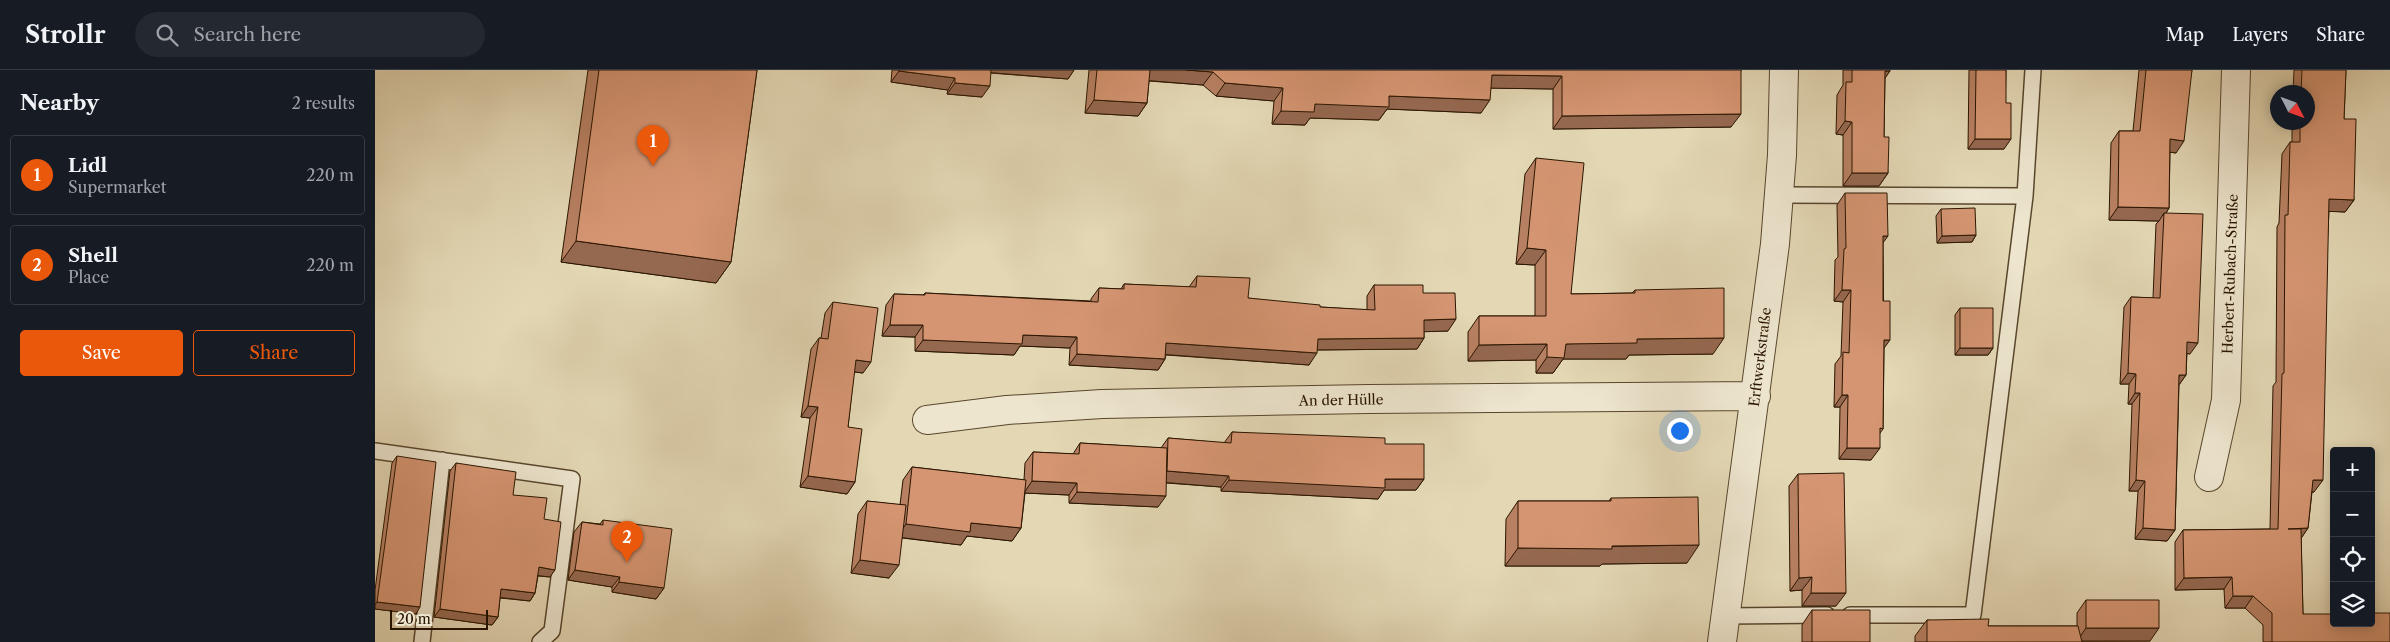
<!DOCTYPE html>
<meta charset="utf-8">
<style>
body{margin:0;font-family:"Libre Caslon Text",serif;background:#242831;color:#f1f3f6}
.controls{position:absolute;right:15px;bottom:15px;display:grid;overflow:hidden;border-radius:5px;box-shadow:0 2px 12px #0003}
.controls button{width:45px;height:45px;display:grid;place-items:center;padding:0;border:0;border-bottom:1px solid #363941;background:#171b24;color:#f1f3f6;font:25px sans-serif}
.compass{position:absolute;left:1895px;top:15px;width:45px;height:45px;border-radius:50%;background:#171b24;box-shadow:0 2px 12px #0003;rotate:132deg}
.scale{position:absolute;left:15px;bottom:12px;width:98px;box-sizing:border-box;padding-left:5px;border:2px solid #2a1500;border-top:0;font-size:14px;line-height:18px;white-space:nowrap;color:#2a1500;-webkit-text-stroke:4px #ede5ce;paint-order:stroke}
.you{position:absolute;left:1304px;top:360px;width:18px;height:18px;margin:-12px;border:4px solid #fff;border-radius:50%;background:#1a73e8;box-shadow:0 0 0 8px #1a73e833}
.badge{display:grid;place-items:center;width:32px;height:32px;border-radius:50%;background:#ea580c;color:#fff;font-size:16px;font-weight:700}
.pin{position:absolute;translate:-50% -41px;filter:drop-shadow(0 1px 2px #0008)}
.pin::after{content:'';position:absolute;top:26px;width:18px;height:15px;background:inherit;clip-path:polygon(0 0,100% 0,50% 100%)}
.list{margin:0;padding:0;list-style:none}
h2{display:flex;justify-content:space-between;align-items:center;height:65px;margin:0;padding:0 20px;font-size:21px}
h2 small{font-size:16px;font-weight:400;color:#9ea1a6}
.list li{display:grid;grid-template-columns:32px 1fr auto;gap:15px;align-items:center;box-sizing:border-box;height:80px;margin:0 10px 10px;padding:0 10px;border:1px solid #363941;border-radius:5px}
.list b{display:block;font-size:19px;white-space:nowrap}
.list p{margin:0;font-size:16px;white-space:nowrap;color:#9ea1a6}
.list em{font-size:16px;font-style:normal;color:#9ea1a6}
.actions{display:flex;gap:10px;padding:15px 20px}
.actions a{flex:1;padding:11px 0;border:1px solid #ea580c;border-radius:5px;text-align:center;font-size:18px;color:#ea580c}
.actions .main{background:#ea580c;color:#fff}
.icon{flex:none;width:28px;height:28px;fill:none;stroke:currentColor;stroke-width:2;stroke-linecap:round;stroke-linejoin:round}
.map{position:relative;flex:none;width:2015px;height:572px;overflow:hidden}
header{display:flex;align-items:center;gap:30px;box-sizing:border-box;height:70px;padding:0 25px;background:#171b24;border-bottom:1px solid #363941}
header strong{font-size:24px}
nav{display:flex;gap:28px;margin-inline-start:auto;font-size:18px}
.search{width:350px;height:45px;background:#242831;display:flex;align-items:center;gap:12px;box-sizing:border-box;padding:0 18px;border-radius:28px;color:#9ea1a6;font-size:19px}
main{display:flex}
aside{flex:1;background:#171b24}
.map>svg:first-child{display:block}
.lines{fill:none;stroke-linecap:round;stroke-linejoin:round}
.lane-casing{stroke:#58462d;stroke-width:18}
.street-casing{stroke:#58462d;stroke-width:30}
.lane{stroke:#ede5ce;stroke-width:15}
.street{stroke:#ede5ce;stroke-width:28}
.wall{fill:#b78062;stroke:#2a1500}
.shaded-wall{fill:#956850;stroke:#2a1500}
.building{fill:#d59572;stroke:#2a1500}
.labels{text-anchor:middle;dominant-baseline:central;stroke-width:4;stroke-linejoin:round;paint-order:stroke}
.street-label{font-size:14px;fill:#2a1500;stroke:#ede5ce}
</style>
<header>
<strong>Strollr</strong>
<div class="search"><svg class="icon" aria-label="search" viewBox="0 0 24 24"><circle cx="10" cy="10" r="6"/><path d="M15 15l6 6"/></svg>Search here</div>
<nav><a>Map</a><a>Layers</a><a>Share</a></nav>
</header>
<main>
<aside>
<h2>Nearby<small>2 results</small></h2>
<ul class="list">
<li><span class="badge">1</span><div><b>Lidl</b><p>Supermarket</p></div><em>220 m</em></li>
<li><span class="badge">2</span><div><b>Shell</b><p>Place</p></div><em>220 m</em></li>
</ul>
<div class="actions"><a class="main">Save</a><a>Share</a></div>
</aside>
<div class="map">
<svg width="2015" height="572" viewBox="0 0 2015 572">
<rect width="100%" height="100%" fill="#e3d7b4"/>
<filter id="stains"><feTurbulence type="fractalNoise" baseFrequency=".004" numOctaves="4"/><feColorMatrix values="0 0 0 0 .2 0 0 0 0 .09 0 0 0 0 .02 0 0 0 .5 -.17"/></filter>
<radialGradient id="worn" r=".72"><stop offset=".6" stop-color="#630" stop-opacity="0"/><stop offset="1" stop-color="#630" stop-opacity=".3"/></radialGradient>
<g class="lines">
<!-- lane casing -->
<g class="lane-casing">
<path id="lane" d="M1404 125 1650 126
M0 381 197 409 177 561 165 572
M1475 545H1598L1650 126 1658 0
M1349 546 1452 545
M47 572 67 390"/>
</g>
<!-- street casing -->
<g class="street-casing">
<path id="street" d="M552 350 632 340 727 334 994 329 1381 326
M1834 407 1851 330 1861 0
M1347 572 1400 174 1407 85 1409 0"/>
</g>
<!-- lane -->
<use href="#lane" class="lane"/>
<!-- street -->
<use href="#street" class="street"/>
</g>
<!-- wall -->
<path class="wall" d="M213 0H382L356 192 341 213 186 192Z
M517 0H699L693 9 615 3 607 27 572 24 573 20 516 12Z
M714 0H1366L1356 57 1178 59V19L1116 18 1106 43 1012 39 1004 50 935 48 930 55 897 54 899 31 841 26 828 15 774 11 772 33 763 46 710 43Z
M1468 0H1515L1510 8 1509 67 1513 103 1504 116H1468V65L1461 64 1462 25 1468 15Z
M1594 0H1631L1629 79H1593Z
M1764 0H1817L1801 83 1795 82 1794 138 1791 143 1815 284 1812 283 1811 305 1804 315 1800 460 1792 471 1760 469 1763 421H1754L1757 334H1753L1754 314H1745L1749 237 1756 227 1778 228 1781 154 1784 151 1734 150 1736 73 1744 61H1758Z
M1919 0H1971L1969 49 1979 130 1970 142 1954 141 1939 422H1937L1933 458 1926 468 1928 544 2015 572H1888V555L1870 538H1850L1849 519 1800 520V472L1808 460 1895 459 1898 316 1901 312 1902 157 1904 153 1907 84 1915 72H1917V52H1932V22H1918Z
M1161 88 1196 224 1257 223 1260 220 1338 284 1254 285 1251 289H1188L1178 303H1161V290L1093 291V262L1104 246H1160V195L1141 194 1150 104Z
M1470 123 1508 173 1509 279 1508 359 1505 363 1496 390 1464 389 1465 337H1459L1460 294 1466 286 1468 232 1459 231 1460 190 1463 187 1462 135Z
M1566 139 1601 165 1597 172 1562 173 1561 146Z
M822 206 873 228 945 237 992 240V226L999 215 1048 223 1073 261H1049V268L1042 279 942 280 934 295 791 285 790 289 783 300 694 295 695 278 645 276 639 285 540 281V267L507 266 511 235 519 224 548 225 550 223 716 231V229L724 218 746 219 749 214 814 217Z
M458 232 488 303 479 302 473 357 480 412 472 424 425 417 435 348 426 347 436 279 444 268H446L450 243Z
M1585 238 1618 278 1613 285H1580V245Z
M857 362 1010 374 1049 409 1041 420H1009L1003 429 846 421V417L791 413 783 437 694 433V425L650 423 646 458 637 471 592 466 586 475 527 468 514 508 476 503 483 444 492 431 525 435 528 410 537 397 649 410 650 393 658 382 698 384 705 373 786 378 793 368 849 373Z
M22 386 41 544 0 539V520L17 393Z
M81 393 138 425 169 449 175 507 163 506 160 523 155 531 125 528 123 547 117 555 59 547 75 401Z
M1423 404 1461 536H1427V520L1415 521 1414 416Z
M1236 428 1312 493 1227 494 1225 496H1130L1131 449 1143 431H1234Z
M228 450 289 518 281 529 237 522V517L193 510 199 462 207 452 225 454Z
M1711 530 1775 571 1540 572V566L1552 550 1613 556H1702V543Z
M1437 540 1495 572H1427V555Z"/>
<!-- shaded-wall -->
<path class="shaded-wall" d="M610 0H699L693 9 608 2Z
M773 0H811L838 2 828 15 766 10Z
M524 1 580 8 573 20 516 12Z
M1510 1H1515L1506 14Z
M1117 5 1187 6 1178 19 1108 18Z
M580 13 615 16 607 27 572 24Z
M850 13 908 18 899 31 841 26Z
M1014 26 1115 30 1106 43 1012 39 1004 50 935 48 930 55 897 54 906 41 940 34Z
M719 30 772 33 763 46 710 43Z
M1366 44 1356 57 1178 59 1187 46Z
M1470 51 1477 52 1468 65 1461 64Z
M1600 69H1636L1629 79H1593Z
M1795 69 1809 71 1801 83 1787 81Z
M1477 103H1513L1504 116H1468Z
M1954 129 1979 130 1970 142 1945 141Z
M1743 137 1794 138 1789 146V143L1784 151 1734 150Z
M1601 165 1597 172 1562 173 1567 166Z
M1508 166H1513L1505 177Z
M201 171 356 192 341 213 186 192Z
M1152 178 1171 180 1160 195 1141 194Z
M1467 220H1476L1468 232 1459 231Z
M1081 249 1073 261 1041 262 1049 250Z
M515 255H548L540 267 507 266Z
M648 265 702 267 695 278 645 276 639 285 540 281 548 270Z
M1049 268 1042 279 935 280 943 269Z
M1349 268 1338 284 1254 285 1251 289H1188L1178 303H1161L1172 287 1191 274 1262 269Z
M1509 270H1515L1507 281Z
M1812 272 1823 273 1815 284 1805 283Z
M791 273 942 283 934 295 783 284Z
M1172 274 1161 290 1093 291 1104 275Z
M1585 278H1618L1613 285H1580Z
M702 284 790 289 783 300 694 295Z
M481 290 496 292 488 303 473 301Z
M1753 303 1761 304 1754 314H1745Z
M1804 305H1811L1803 316Z
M1760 323H1765L1757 334H1753Z
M1467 325H1473L1465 337H1459Z
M433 336 443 337 435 348 426 347Z
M1472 378H1505L1496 390 1464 389Z
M792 401 854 406 846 417 784 412Z
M433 406 480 412 472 424 425 417Z
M1049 409 1041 420H1009L1003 429 846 421 854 410Z
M1761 410 1770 411 1763 421H1754Z
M1938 410H1948L1939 422H1929Z
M657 411 702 413 694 425 649 423Z
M702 422 791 426 783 437 694 433Z
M596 453 646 458 637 471 592 466 586 475 522 467 531 454Z
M1768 458 1800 460 1792 471 1760 469Z
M1933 458 1925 470 1913 459Z
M1324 475 1312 493 1227 494 1225 496H1130L1143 478Z
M485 490 524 495 514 508 476 503Z
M164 497 180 500 175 507 158 505Z
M200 500 245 507 237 517 193 510Z
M1437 507 1427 520 1415 521 1424 508Z
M1857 507 1849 519 1800 520 1809 508Z
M244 512 289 518 281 529 237 522Z
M126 519 160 523 155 531 121 527Z
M1436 523H1471L1461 536H1427Z
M1858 526H1878L1870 538H1850Z
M2 532 45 537 41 544 0 539V535Z
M65 539 123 547 117 555 59 547Z
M1711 558H1784L1775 571H1702Z"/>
<!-- building -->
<path class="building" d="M224 0H382L356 192 201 171Z
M524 0H616L615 16 580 13V8L524 1Z
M722 0H775L772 33 719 30Z
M811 0H1366V44L1187 46V6L1117 5 1115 30 1014 26V37L940 34 939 42 906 41 908 18 850 13 838 2Z
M1477 0H1515V1H1510L1509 67H1514L1513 103H1477V52L1470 51 1471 12H1477Z
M1601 0H1631V33H1636V69H1600Z
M1771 0H1817L1809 71 1795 69 1794 138 1743 137 1744 61H1765Z
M1927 0H1971L1969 49H1981L1979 130 1954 129 1948 410H1938L1933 458 1913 459H1926L1928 544H1959V553H1996V543H2015V572H1897V543L1878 526H1858L1857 507 1809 508 1808 460 1903 459 1907 304 1909 303 1910 145H1913L1915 72H1925V52H1932V22H1926Z
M1161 88 1209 93 1196 224 1260 223V220L1349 218V268L1262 269V273L1191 274 1189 288 1172 287V274L1104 275V246H1171V180L1152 178Z
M1470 123H1512L1513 166H1508V231H1515V270H1509L1508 359 1505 358V378H1472L1473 325H1467L1468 282 1474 283 1476 220H1467L1469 179 1471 178Z
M1600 138 1601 165 1567 166 1566 139Z
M1789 143 1828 144 1823 273 1812 272 1811 305H1804L1800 460 1768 458 1770 411 1761 410 1765 323H1760L1761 304 1753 303 1756 227 1785 228Z
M822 206 875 208 873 228 945 235V237L1000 240 999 215H1048V223H1080L1081 249 1049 250V268L943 269 942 283 791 273 790 289 702 284V267L648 265 647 274 548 270V255H515L519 224 550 225V223L723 232 724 218 749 219V214L821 217Z
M458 232 503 238 496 292 481 290 473 357 487 359 480 412 433 406 443 337 433 336 444 268 453 269Z
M1585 238H1618V278H1585Z
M857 362 1010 368V374H1049V409H1010V418L854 410V406L792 401 793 368 856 373Z
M705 373 792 378 791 426 702 422V413L657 411 658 382 704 384Z
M22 386 61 392 45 537 2 532Z
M81 393 141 402 138 425 172 428 169 449 186 452 180 500 164 497 160 523 126 519 123 547 65 539Z
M537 397 651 410 646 458 596 453 595 462 531 454Z
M1469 403 1471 523H1436L1437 507 1424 508 1423 404Z
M1323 427 1324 475 1237 476V479L1143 478V431H1236V428Z
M492 431 531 435 524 495 485 490Z
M228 450 297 459 289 518 244 512 245 507 200 500 207 452 228 455Z
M1711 530H1784V558H1711Z
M1437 540H1495V572H1437Z
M1614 549 1613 556H1703L1707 572H1552V550Z"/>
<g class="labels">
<!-- street labels -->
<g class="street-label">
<text transform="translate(1855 204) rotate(-88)">Herbert-Rubach-Straße</text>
<text transform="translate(1385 287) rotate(-83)">Erftwerkstraße</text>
<text transform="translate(966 330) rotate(-1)">An der Hülle</text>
</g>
</g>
<rect width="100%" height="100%" filter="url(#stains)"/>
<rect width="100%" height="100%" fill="url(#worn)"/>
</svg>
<div class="controls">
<button>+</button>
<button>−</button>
<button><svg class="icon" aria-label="locate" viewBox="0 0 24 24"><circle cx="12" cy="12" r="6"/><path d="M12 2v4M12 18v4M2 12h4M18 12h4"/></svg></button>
<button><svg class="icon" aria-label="layers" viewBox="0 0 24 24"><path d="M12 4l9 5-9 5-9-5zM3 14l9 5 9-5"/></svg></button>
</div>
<svg class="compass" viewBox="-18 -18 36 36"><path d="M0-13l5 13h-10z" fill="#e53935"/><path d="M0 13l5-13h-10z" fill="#9ea1a6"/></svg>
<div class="scale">20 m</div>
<div class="you"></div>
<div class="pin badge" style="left:278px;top:96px">1</div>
<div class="pin badge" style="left:252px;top:492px">2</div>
</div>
</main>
